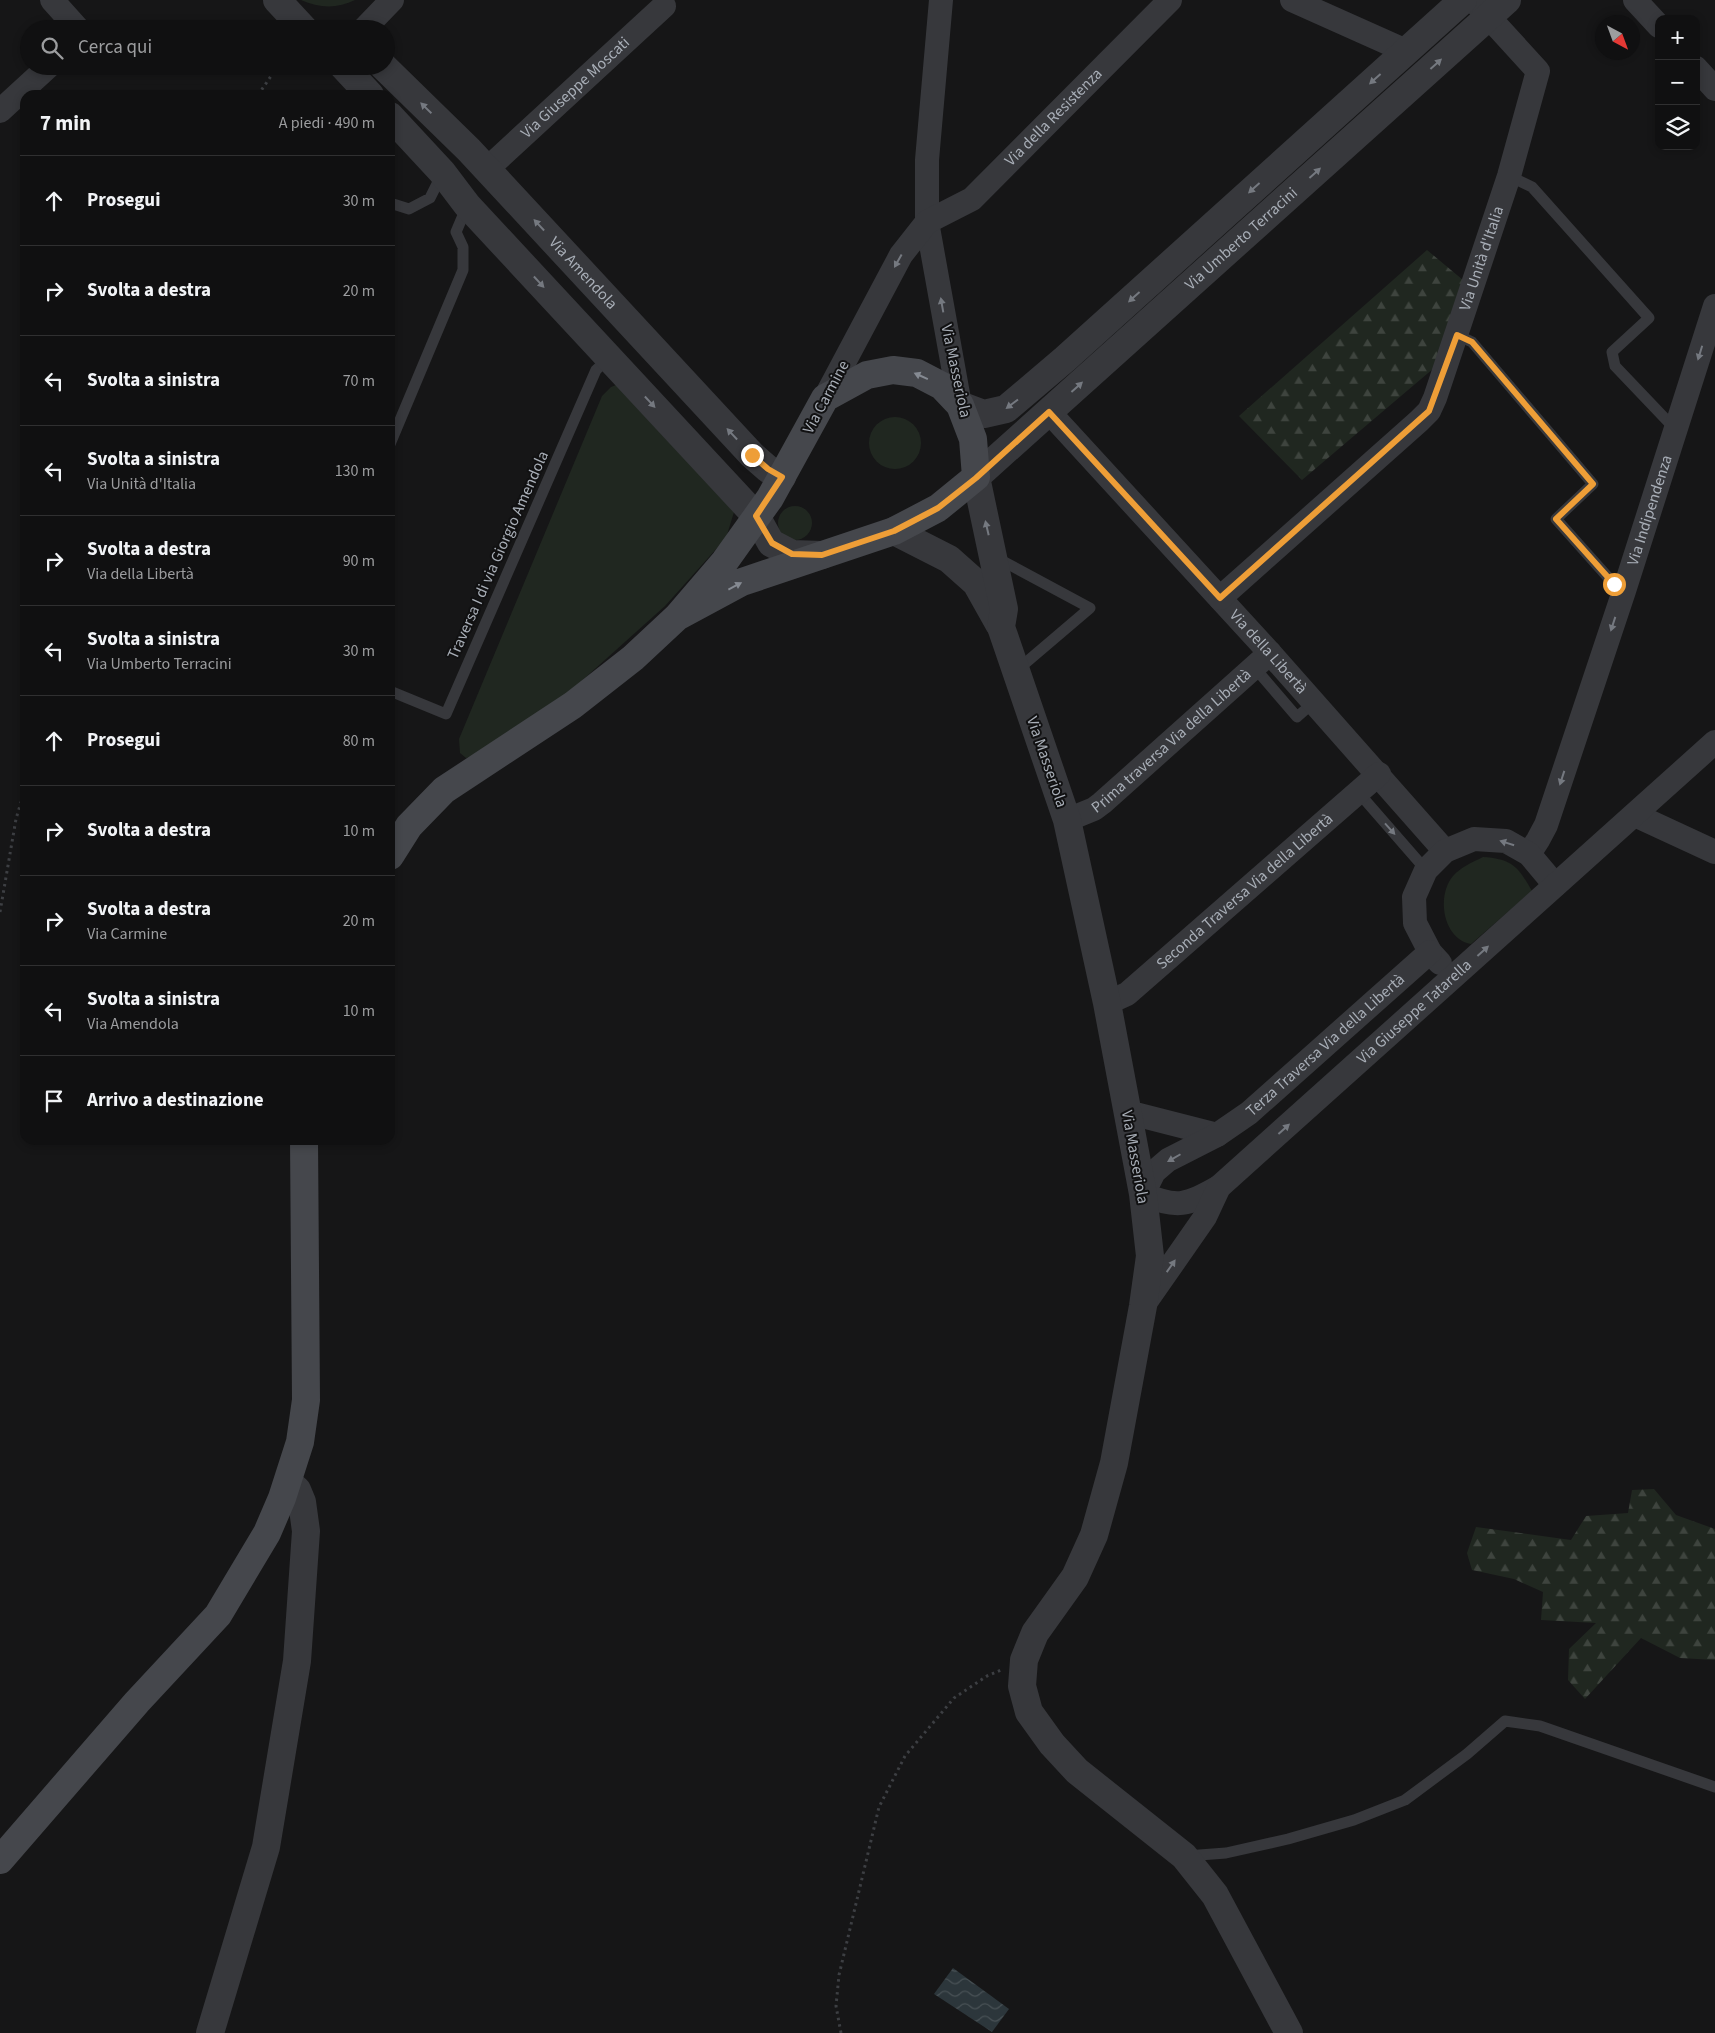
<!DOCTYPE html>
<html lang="it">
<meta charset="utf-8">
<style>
body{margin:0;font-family:"Source Sans 3",sans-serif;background:#1e1e1f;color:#f1f3f6}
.controls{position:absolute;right:15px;top:15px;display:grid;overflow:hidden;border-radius:10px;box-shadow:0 2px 8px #0003}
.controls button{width:45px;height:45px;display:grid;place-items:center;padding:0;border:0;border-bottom:1px solid #303031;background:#101011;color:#f1f3f6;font:25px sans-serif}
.compass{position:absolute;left:1595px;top:15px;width:45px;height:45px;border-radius:50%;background:#101011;box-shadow:0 2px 8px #0003;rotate:139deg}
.stop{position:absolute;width:15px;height:15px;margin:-11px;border:4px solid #ee9e37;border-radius:50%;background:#fff}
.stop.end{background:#ee9e37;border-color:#fff;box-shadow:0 1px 5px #0008}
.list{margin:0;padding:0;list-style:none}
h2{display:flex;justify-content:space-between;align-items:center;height:65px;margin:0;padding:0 20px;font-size:21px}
h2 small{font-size:16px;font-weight:400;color:#9c9d9f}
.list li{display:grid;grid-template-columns:32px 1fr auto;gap:15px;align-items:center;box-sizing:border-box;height:90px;padding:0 20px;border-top:1px solid #303031}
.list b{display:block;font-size:19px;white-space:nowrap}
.list p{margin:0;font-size:16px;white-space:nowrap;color:#9c9d9f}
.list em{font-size:16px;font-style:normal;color:#9c9d9f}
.icon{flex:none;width:28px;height:28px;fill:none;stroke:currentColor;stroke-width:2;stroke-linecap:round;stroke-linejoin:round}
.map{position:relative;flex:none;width:1715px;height:2033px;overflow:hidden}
.search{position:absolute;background:#101011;box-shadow:0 2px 8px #0003;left:20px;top:20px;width:375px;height:55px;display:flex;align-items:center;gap:12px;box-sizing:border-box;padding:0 18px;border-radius:28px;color:#9c9d9f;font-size:19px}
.panel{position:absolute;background:#101011;box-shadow:0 2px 8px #0003;left:20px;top:90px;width:375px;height:1055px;border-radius:15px}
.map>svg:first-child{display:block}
.grass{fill:#202720}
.forest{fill:url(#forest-firs)}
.water{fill:url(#water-waves)}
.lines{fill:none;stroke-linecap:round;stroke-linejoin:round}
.path{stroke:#3d3f43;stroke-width:3;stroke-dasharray:2.5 4;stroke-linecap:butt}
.service{stroke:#37383c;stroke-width:11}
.minor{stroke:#37383c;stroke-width:24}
.tertiary{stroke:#37383c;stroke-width:28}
.secondary{stroke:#45474c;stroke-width:28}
.oneway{fill:#757980}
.oneway2{fill:#858a92}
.route{stroke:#ee9e37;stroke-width:6}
.labels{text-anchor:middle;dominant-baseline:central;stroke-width:4;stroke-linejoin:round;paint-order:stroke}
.street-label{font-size:16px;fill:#a8aeb7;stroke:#111112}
</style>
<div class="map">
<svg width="1715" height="2033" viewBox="0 0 1715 2033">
<defs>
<pattern id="forest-firs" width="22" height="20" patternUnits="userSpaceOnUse" patternTransform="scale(1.25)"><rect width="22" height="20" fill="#202720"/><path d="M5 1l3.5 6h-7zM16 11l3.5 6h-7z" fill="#3e443e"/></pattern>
<pattern id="water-waves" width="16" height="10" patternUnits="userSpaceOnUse" patternTransform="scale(1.25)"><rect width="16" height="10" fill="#2c363b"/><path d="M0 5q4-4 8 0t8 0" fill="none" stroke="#485155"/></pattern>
</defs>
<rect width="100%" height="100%" fill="#161617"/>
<!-- grass -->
<path class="grass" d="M301 0H355C337 9 319 8 301 0Z
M616 385 734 512 726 538 665 606 577 685 534 719 473 756 466 758 460 753 459 739 602 396 611 387Z
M869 443a26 26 0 1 1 52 0a26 26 0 1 1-52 0Z
M778 523a17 17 0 1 1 34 0a17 17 0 1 1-34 0Z
M1483 857C1513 859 1518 867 1532 891L1471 944C1443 939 1436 896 1453 876 1461 867 1473 862 1483 857Z"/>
<!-- forest -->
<path class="forest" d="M1427 250 1463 280 1434 368 1302 480 1239 416Z
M1654 1489 1676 1515 1715 1529V1660L1680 1658 1641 1638 1585 1699 1568 1680 1569 1649 1596 1623 1541 1620 1543 1592 1514 1579 1472 1570 1467 1553 1476 1527 1571 1540 1586 1516 1628 1513 1632 1490Z"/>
<!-- water -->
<path class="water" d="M953 1968 1009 2009 992 2032 934 1994Z"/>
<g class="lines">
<!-- path -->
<path class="path" d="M258 95 278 66
M0 912 16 819 25 789
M841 2033 836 2006 839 1975 879 1807 905 1756 954 1698 987 1676 1001 1670"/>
<!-- service -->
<path class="service" d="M1509 176 1532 187 1649 318 1612 352 1615 366 1676 430
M390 203 409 209 430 198 442 174
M1457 335 1472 342 1593 484 1556 519 1614 584 1624 591
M390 444 463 270V247L456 232 467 206
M995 557 1090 608 1016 671
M1254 667 1297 717 1314 702
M390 691 446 714 596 370 609 358
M1358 792 1426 870
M1186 1856 1226 1853 1288 1839 1354 1820 1405 1800 1467 1754 1505 1721 1540 1726 1715 1787"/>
<!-- minor -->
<g class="minor">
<path d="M52 0 78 29"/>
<path d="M941 0 927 160V222L960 405"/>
<path d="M1292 0 1406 51"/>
<path d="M1635 0 1659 26"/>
<path d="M364 29 392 0"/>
<path d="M1696 68 1715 89"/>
<path d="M0 111 49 66"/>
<path id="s1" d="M487 169 664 6"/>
<path id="s2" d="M825 398 901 255 927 222 972 199 1170 0"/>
<path id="s3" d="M1049 412 1270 653 1445 851"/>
<path id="s4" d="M1220 598 1419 421 1429 411 1435 398 1509 176 1538 71 1473 0"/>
<path d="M1635 815 1715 852"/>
<path id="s5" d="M1067 820 1094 809 1102 803 1270 653"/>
<path id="s6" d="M1529 854 1538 840 1546 825 1624 591 1715 306"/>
<path d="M1440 963 1430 952 1415 923 1414 897 1426 870 1445 851 1474 839 1506 841 1529 854 1555 885"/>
<path id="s7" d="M1107 1003 1127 994 1379 774"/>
<path d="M1127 1112 1217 1135"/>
<path id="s8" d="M1219 1187C1188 1205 1177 1209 1143 1194L1154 1172 1168 1160 1217 1135 1249 1113 1430 952"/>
<path id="s9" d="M1143 1306 1205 1217 1219 1187 1715 742"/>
</g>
<!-- tertiary -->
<g class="tertiary">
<path d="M277 0 304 29"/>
<path d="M343 66 370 95"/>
<path id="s10" d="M383 66 469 150 752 455 768 469 782 477"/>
<path d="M390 116 442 172 467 205 756 516 771 543 792 554 822 555"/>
<path d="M960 405 984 414 1006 409 1065 359 1463 0"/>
<path d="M894 531 949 559 976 583 999 624"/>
<path d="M210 2033 266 1847 297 1661 306 1531 302 1502 297 1490 288 1482"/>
<path id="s11" d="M1289 2033 1215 1895 1184 1856 1077 1771 1052 1744 1029 1712 1022 1686 1024 1660 1035 1633 1075 1577 1094 1535 1114 1463 1143 1306 1150 1256 1143 1194 1107 1003 1067 820 1001 627 1004 609 976 477 1507 0"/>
</g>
<!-- secondary -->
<path class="secondary" d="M390 856 409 826 444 790 573 705 633 658 677 617 725 561 770 498 825 398 867 375 893 370 917 373 942 386 960 405 973 439 976 477 938 508 894 531 742 582 677 617
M0 1860 137 1702 218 1615 267 1533 282 1498 300 1442 306 1400 304 1140"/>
</g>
<!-- one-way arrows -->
<defs><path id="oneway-solid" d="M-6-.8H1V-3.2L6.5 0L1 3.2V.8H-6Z" transform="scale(1.25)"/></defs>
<g class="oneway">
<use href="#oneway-solid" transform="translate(1436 64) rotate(-42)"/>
<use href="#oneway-solid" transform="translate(1375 79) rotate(138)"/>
<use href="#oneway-solid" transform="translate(426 108) rotate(-136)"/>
<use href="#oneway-solid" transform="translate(1315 173) rotate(-42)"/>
<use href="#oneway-solid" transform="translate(1254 188) rotate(138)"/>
<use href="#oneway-solid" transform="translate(539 225) rotate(-133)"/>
<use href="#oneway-solid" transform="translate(898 261) rotate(119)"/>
<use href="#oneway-solid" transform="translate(539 282) rotate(47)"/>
<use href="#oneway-solid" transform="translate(1134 297) rotate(138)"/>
<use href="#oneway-solid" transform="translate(942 305) rotate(-100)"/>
<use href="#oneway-solid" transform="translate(1700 353) rotate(107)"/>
<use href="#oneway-solid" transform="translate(1077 387) rotate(-42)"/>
<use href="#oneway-solid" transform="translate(650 402) rotate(47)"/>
<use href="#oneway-solid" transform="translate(1012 404) rotate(143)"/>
<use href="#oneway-solid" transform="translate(732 434) rotate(-133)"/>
<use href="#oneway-solid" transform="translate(987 528) rotate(-103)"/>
<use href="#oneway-solid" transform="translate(1613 624) rotate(108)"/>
<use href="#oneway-solid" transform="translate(1562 778) rotate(108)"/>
<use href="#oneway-solid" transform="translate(1390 829) rotate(48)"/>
<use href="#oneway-solid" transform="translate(1507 843) rotate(-162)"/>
<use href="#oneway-solid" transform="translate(1483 951) rotate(-42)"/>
<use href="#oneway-solid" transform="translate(1284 1129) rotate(-42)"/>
<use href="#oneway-solid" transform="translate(1174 1158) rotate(150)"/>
<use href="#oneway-solid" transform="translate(1171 1266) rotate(-55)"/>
</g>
<g class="oneway2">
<use href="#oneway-solid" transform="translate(921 376) rotate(-156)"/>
<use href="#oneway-solid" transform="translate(735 586) rotate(-28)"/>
</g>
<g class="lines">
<!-- route -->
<path class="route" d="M752 455 768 469 782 477 756 516 772 543 792 554 822 555 894 531 938 508 976 478 1049 412 1220 598 1429 411 1457 335 1472 342 1593 484 1556 519 1614 584"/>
</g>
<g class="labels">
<!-- street labels -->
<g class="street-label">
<text stroke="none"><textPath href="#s1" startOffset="120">Via Giuseppe Moscati</textPath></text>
<text stroke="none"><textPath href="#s2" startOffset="370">Via della Resistenza</textPath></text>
<text stroke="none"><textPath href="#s11" startOffset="2059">Via Umberto Terracini</textPath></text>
<text stroke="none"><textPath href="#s4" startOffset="442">Via Unità d'Italia</textPath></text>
<text stroke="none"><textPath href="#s10" startOffset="288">Via Amendola</textPath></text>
<text transform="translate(956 371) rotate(78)">Via Masseriola</text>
<text transform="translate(826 397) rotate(-62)">Via Carmine</text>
<text stroke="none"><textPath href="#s6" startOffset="365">Via Indipendenza</textPath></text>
<text transform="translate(498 555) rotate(-66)">Traversa I di via Giorgio Amendola</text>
<text stroke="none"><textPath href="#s3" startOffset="325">Via della Libertà</textPath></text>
<text stroke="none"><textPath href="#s5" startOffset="132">Prima traversa Via della Libertà</textPath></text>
<text transform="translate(1047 762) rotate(71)">Via Masseriola</text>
<text stroke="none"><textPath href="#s7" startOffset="178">Seconda Traversa Via della Libertà</textPath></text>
<text stroke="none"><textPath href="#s9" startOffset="404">Via Giuseppe Tatarella</textPath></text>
<text stroke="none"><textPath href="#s8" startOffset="320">Terza Traversa Via della Libertà</textPath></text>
<text transform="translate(1135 1157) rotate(80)">Via Masseriola</text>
</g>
</g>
</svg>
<div class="controls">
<button>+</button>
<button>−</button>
<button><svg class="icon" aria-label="layers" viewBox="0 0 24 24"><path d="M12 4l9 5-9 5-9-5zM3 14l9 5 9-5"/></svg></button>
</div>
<svg class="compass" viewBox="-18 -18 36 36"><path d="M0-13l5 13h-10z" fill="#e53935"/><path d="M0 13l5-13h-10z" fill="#9c9d9f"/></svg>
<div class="stop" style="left:1614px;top:584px"></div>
<div class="stop end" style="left:752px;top:455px"></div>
<div class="search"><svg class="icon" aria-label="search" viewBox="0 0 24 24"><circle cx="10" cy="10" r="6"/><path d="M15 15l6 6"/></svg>Cerca qui</div>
<section class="panel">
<h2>7 min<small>A piedi · 490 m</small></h2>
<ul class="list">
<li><svg class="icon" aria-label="ahead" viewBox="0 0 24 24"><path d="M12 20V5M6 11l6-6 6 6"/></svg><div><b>Prosegui</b></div><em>30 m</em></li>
<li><svg class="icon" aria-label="right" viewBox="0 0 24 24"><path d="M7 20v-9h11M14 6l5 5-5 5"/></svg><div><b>Svolta a destra</b></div><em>20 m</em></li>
<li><svg class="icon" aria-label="left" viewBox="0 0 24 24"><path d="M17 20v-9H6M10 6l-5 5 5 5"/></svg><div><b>Svolta a sinistra</b></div><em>70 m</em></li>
<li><svg class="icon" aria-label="left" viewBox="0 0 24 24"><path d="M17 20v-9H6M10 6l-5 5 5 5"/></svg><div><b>Svolta a sinistra</b><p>Via Unità d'Italia</p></div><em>130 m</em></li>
<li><svg class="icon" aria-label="right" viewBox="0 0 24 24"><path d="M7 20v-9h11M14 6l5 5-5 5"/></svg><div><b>Svolta a destra</b><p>Via della Libertà</p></div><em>90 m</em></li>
<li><svg class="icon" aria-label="left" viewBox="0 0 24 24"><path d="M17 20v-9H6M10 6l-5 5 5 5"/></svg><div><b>Svolta a sinistra</b><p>Via Umberto Terracini</p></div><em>30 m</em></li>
<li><svg class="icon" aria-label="ahead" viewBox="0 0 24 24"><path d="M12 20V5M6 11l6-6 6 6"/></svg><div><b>Prosegui</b></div><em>80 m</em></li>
<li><svg class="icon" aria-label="right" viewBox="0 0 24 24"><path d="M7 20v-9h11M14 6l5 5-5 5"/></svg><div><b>Svolta a destra</b></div><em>10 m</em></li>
<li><svg class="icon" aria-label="right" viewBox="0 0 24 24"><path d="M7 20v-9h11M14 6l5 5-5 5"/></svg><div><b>Svolta a destra</b><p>Via Carmine</p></div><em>20 m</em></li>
<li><svg class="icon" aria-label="left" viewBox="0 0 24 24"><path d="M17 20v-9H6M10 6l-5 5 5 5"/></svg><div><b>Svolta a sinistra</b><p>Via Amendola</p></div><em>10 m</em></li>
<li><svg class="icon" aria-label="arrive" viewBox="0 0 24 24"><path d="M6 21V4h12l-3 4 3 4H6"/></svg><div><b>Arrivo a destinazione</b></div></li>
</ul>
</section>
</div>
